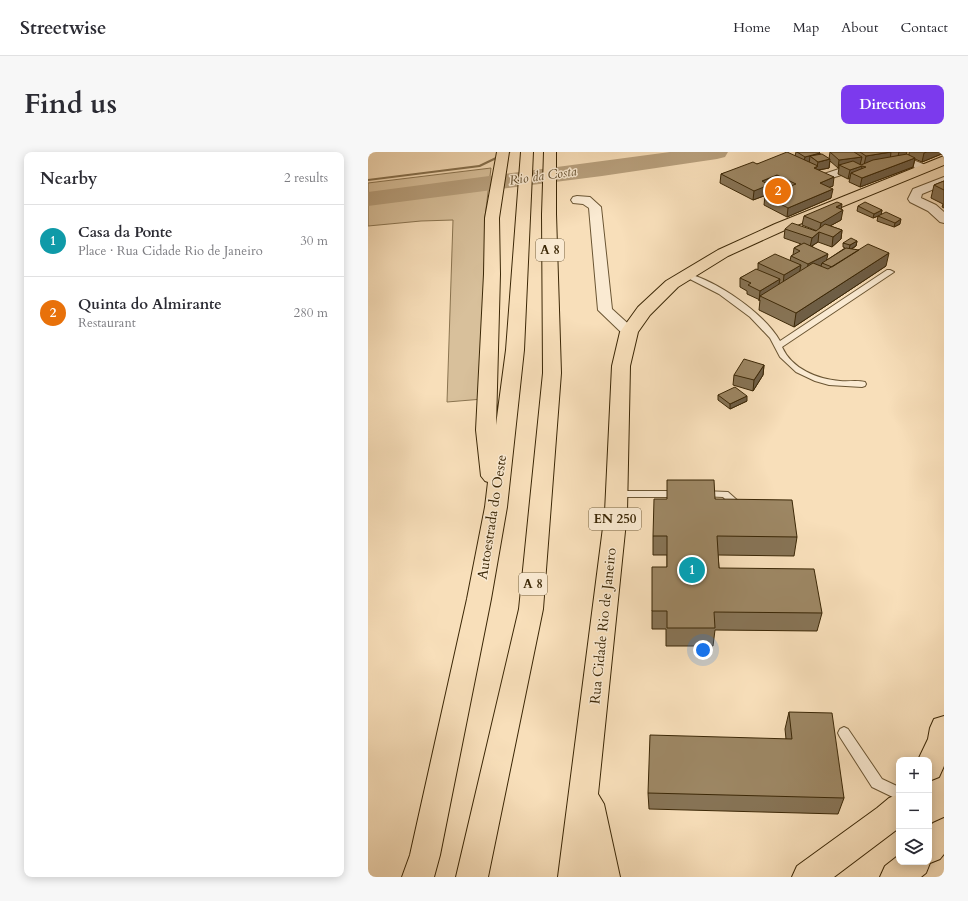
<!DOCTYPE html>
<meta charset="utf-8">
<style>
body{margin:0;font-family:Cardo,serif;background:#f7f7f7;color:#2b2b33}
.controls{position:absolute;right:12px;bottom:12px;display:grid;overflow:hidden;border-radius:8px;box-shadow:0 2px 10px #0003}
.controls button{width:36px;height:36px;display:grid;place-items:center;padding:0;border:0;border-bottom:1px solid #e1e1e2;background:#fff;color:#2b2b33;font:20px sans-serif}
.you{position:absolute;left:335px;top:498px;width:14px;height:14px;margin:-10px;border:3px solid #fff;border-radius:50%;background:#1a73e8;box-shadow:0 0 0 6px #1a73e833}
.badge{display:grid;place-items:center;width:26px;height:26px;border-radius:50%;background:#7c3aed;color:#fff;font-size:13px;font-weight:700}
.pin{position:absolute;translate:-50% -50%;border:2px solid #fff;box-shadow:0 1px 4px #0006}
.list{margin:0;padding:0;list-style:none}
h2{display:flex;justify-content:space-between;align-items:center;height:52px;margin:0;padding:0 16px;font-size:17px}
h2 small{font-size:13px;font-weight:400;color:#7c7c81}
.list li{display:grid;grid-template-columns:26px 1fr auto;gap:12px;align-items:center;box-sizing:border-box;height:72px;padding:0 16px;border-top:1px solid #e1e1e2}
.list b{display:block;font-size:15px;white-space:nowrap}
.list p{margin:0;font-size:13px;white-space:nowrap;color:#7c7c81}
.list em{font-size:13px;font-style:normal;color:#7c7c81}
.icon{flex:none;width:22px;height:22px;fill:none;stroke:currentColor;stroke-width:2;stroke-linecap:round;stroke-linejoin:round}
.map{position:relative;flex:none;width:576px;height:725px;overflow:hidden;border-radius:8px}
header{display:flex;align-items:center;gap:24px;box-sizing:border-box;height:56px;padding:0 20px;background:#fff;border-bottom:1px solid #e1e1e2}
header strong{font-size:19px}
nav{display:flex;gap:22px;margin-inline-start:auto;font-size:14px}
.intro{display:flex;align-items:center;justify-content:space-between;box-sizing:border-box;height:96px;padding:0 24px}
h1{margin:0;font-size:28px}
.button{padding:10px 18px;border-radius:8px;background:#7c3aed;color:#fff;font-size:14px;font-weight:700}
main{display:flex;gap:24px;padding:0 24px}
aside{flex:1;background:#fff;border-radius:8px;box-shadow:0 2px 10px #0003}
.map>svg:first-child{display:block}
.green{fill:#d8c09b;stroke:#8a7450}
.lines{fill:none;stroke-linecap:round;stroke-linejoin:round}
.stream{fill:#86704d;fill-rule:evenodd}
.river{fill:#b8a07d;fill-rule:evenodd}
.lane-casing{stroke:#6a5533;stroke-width:2}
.street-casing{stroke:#6a5533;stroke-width:2}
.primary-casing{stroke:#3b2706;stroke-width:2}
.highway-casing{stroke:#3b2706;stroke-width:2}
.lane{fill:#faead2;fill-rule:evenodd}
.street{fill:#faead2;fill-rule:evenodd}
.primary{fill:#f8dfba;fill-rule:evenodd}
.highway{fill:#f8dfba;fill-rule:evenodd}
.wall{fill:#877456;stroke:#3b2706}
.shaded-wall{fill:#6e5e46;stroke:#3b2706}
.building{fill:#9d8764;stroke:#3b2706}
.labels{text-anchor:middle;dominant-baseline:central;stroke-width:3;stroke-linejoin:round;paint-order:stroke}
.far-water-label{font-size:13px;font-style:italic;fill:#604b2a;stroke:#faead2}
.shield{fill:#faead2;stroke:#746243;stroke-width:1}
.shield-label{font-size:13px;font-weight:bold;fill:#3b2706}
.street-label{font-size:14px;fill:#3b2706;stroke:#faead2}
</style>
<header>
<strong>Streetwise</strong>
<nav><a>Home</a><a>Map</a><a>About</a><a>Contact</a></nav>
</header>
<div class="intro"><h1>Find us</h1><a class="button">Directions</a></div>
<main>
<aside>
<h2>Nearby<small>2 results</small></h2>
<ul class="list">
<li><span class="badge" style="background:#0f9aa8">1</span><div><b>Casa da Ponte</b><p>Place · Rua Cidade Rio de Janeiro</p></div><em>30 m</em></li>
<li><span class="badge" style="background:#e8710a">2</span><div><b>Quinta do Almirante</b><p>Restaurant</p></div><em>280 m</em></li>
</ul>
</aside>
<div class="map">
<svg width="576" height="725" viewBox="0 0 576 725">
<rect width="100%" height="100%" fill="#f8dfba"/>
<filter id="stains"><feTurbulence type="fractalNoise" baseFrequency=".005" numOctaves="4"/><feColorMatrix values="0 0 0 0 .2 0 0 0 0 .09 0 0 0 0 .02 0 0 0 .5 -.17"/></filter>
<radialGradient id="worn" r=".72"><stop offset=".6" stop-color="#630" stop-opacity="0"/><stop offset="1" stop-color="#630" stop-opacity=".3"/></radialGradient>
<!-- green -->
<path class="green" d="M123 16 117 65 115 247 79 250 85 68 53 69 0 74V31Z"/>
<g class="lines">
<!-- stream -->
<path class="stream" d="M138 0H143L112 15 0 29V27L111 13Z"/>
<!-- river -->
<path class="river" d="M302 0H360L357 5 349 7 234 24 0 54V40Z"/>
<!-- lane casing -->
<g class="lane-casing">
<path id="lane" d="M519 118H522L526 120 414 195C424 217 449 227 472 229 480 230 489 228 497 230L498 232 497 234 494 235 461 233 447 229 428 220 412 205 402 186 382 165 351 142 314 123 318 121C349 129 396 161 412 189Z
M249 339H313L318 342 313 345H249L244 342Z
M335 339 360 340 378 356 373 360 369 359 355 345 332 344 330 342Z
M476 575 480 577 514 627 531 635V648L504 635 472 585 470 581 472 577Z"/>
</g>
<!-- street casing -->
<g class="street-casing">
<path id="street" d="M540 6 560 14 562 16 560 18C551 21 546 13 537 13 530 13 524 16 517 14L515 12 517 10Z
M495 12 499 13 501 15 499 17 483 20 454 29 450 28 448 26 450 24 477 15Z
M576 25V33L554 42 553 46 568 53 576 60V71L572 70 560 59 542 50 540 47 545 37Z
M209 44 222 45 233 55 244 157 266 177 269 180 266 183 261 185 256 183 230 158 221 56 215 52 205 51 203 48 205 45Z"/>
</g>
<!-- primary casing -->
<g class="primary-casing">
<path id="primary" d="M576 4V13L417 78 360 104 310 135 282 163 270 180 262 214 259 360 230 642 236 652 252 725H190L237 360 244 214 252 180 270 155 298 129 350 98 407 72Z
M576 564V614L571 625 561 629V608H550L560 587 562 576 566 567Z
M531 642V676L466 725H424L429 714 509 656 521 646Z
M576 666V702L572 707 562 711 558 721 553 725H512L517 714 531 703V710H561V675L565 671Z"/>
</g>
<!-- highway casing -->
<g class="highway-casing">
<path id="highway" d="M129 0H141L131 66 132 122 128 273 138 198 153 0H165L156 198 139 355 123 447 72 703 66 725H34L42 703 99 447 117 355 120 330 117 329 113 324 108 278 116 122 117 66Z
M176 0H188V62L193 221 175 457 120 725H88L151 457 175 221 174 62Z"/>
</g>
<!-- lane -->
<use href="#lane" class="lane"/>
<!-- street -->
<use href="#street" class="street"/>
<!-- primary -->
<use href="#primary" class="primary"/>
<!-- highway -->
<use href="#highway" class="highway"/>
</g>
<!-- wall -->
<path class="wall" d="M428 0H451L452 2 461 7 462 0H539L538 2 541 3V0H576V1L554 10 547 7 545 15 492 35 481 30 482 26 480 27 470 22 471 16H470L462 9 461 16 451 18 465 34 461 35 463 46 419 65 396 53 397 44 417 36 408 32 401 35V42L385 48 352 31 353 22 389 12 427 4Z
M576 29V56L574 55 575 52 563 46 566 33Z
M490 54 514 58 513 63 532 72 526 75 509 69 510 64 505 66 489 59Z
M473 58V68L462 74 474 78 473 87 464 95 450 90 444 94 459 108 477 96 475 95V91L489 89 488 94 484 97 518 114 426 175 391 158 392 148 379 142V139L372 135V126L390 117V111L422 109 423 104 425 103 426 96 433 92 416 86 417 77 448 79H449L434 73 436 64Z
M396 213 395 223 385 239 365 233 366 223Z
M350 243 379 249 362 257 350 248Z
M347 347 429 385 426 404 350 403 351 416 454 461 449 479 347 478 345 494H298V477H284V459L299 415V403H285V384Z
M421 560 476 646 470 662 281 657 280 641 418 587 417 577Z"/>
<!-- shaded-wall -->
<path class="shaded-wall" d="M523 0 522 9 496 13 498 4Z
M531 0H539L538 5 529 8Z
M559 0H576V1L554 10 556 1Z
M452 1 451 10 462 7 461 16 450 18 446 16 449 15 450 10 442 4 441 12 435 13 437 5Z
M494 5 492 13H471V16H470L471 8Z
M547 6 545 15 492 35 494 26Z
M494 14 493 22 483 21 482 26 480 27 482 18Z
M409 23 408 32 401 35V42L385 48 386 39 394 29Z
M466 25 465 34 450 40 452 31Z
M465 37 463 46 419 65 420 56Z
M474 52 473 59 475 58 473 68 451 80 453 71 468 55Z
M514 58 513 63 505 66 506 62Z
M533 67 532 72 526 75 527 71Z
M474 78 473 87 464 95 465 85Z
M451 80 450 90 442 95 444 86Z
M489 89 488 94 481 98 482 93Z
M521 101 518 114 426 175 428 161Z
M460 102 458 111H454L453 114 439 122 440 112Z
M433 113 431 123 415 133 416 123Z
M412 127 410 137 392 144 391 149 392 139Z
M396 213 395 223 385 239 386 228Z
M379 244V249L362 257V252Z"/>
<!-- building -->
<path class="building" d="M419 0 450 14 446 16 466 25 452 31 465 37 420 56 397 44 428 32 409 23 394 29 401 33 386 39 353 22 385 10 389 12Z
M429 0H451L452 1 437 5Z
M462 0H486L494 5 471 8Z
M492 0H523L498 4Z
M454 2 462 7 450 10 442 4Z
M539 2 547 6 494 26 483 21 498 15 494 14 482 18 471 13 485 9 493 13 505 8Z
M576 29V38L566 33Z
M469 50 474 52 468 55 475 58 453 71 436 64Z
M497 50 514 58 506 62 490 54Z
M518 60 533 67 527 71 510 64Z
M424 71 448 79 457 72 474 78 465 85 451 80 444 86 417 77Z
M483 86 489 89 482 93 475 91Z
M436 91 460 102 440 112 423 104 432 99 426 96Z
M500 92 521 101 428 161 392 144 445 111 460 117Z
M478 96 491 98 464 115 454 111Z
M407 102 433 113 416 123 390 111Z
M388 117 412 127 392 139 380 133 383 131 372 126Z
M376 207 396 213 386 228 366 223Z
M367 235 379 244 362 252 350 243Z
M299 328H346L347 347 424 348 429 385 349 384 351 416 446 417 454 461 346 460 347 476H299V459H284V415H299V384H285L286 347H299Z
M421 560 464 561 476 646 280 641 282 583 424 587Z"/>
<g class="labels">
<!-- far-water labels -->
<g class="far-water-label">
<text transform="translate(175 24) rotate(-8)">Rio da Costa</text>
</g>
<!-- shield labels -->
<g class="shield">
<rect x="168" y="87" width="28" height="22" rx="3"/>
<rect x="221" y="356" width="52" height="22" rx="3"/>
<rect x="151" y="421" width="28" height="22" rx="3"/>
</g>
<g class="shield-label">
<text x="182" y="98">A 8</text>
<text x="247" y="367">EN 250</text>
<text x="165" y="432">A 8</text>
</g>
<!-- street labels -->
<g class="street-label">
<text transform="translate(124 365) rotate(-81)">Autoestrada do Oeste</text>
<text transform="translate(235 474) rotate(-84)">Rua Cidade Rio de Janeiro</text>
</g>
</g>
<rect width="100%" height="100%" filter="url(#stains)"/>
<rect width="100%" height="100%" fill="url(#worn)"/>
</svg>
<div class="controls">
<button>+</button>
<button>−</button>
<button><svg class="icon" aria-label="layers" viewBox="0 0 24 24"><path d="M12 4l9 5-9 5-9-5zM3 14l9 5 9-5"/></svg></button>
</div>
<div class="you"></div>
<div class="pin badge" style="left:324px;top:418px;background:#0f9aa8">1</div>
<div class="pin badge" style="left:410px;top:39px;background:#e8710a">2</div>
</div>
</main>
